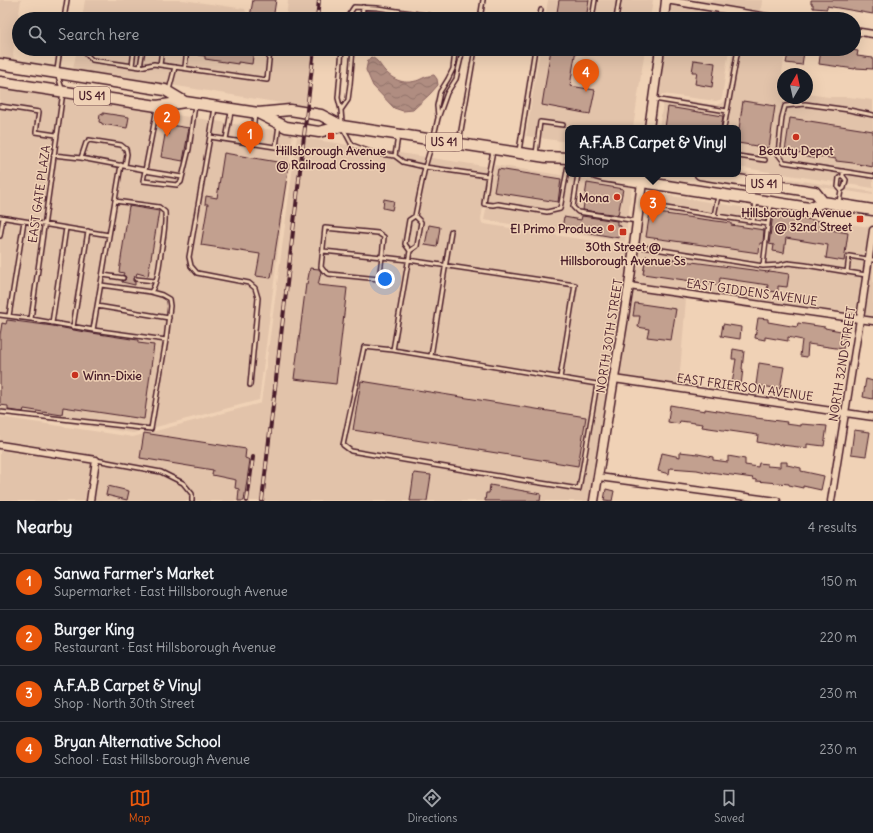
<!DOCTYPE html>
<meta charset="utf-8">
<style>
body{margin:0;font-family:Delius,sans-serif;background:#20242c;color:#f1f3f6}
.compass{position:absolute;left:777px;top:68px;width:36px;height:36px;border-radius:50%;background:#171b24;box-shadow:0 4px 16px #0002;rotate:9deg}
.you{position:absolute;left:385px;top:279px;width:14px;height:14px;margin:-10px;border:3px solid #fff;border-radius:50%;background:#1a73e8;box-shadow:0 0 0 6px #1a73e833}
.badge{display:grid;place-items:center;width:26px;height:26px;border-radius:50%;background:#ea580c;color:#fff;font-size:13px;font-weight:700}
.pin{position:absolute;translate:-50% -33px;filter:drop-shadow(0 1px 2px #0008)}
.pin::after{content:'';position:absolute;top:21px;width:14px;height:12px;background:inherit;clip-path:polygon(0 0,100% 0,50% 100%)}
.popup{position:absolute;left:565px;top:125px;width:176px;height:52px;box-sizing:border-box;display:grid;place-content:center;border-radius:8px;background:#171b24;filter:drop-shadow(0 1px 3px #0005);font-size:13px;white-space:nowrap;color:#9ea1a6}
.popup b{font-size:15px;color:#f1f3f6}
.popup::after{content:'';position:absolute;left:50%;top:100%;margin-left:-8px;border:8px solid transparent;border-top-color:#171b24}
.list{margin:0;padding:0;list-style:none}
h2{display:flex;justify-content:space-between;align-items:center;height:52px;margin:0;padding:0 16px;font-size:17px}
h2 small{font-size:13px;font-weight:400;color:#9ea1a6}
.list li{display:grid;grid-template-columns:26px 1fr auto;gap:12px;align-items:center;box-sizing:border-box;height:56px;padding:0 16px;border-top:1px solid #363941}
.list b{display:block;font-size:15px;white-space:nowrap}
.list p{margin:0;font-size:13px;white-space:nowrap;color:#9ea1a6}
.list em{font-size:13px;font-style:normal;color:#9ea1a6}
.icon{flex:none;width:22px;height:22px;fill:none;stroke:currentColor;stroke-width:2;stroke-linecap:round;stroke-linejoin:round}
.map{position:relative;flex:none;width:873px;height:501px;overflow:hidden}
.search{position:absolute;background:#171b24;box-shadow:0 4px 16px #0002;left:12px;right:12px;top:12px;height:44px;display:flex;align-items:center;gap:10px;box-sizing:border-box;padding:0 14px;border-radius:22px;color:#9ea1a6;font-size:15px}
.sheet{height:276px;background:#171b24}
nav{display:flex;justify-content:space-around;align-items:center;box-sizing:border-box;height:56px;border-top:1px solid #363941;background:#171b24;font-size:11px;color:#9ea1a6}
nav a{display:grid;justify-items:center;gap:2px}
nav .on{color:#ea580c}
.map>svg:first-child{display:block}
.built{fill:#e2c3aa}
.water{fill:url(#water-waves);stroke:#87615f}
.building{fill:#c2a08f;stroke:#4a1f2b}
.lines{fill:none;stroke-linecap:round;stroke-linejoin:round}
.service-casing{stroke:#4a1f2b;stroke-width:6}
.minor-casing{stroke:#4a1f2b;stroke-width:9}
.tertiary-casing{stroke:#4a1f2b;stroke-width:11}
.primary-casing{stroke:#4a1f2b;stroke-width:13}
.service{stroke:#f0d2b6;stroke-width:3}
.minor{stroke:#f0d2b6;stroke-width:6}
.tertiary{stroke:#f0d2b6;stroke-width:8}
.primary{stroke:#f0d2b6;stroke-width:10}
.rail-casing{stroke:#4a1f2b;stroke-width:4}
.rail{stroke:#f0d2b6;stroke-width:2.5;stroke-dasharray:8;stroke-linecap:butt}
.poi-dot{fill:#c8321e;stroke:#f0d2b6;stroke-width:1.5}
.labels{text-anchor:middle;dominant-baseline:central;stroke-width:3;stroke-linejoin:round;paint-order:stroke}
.shield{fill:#f0d2b6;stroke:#7c5555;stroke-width:1}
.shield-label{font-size:11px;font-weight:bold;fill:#4a1f2b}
.poi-label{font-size:12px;font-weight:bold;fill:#4a1f2b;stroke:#f0d2b6}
.street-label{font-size:12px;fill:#4a1f2b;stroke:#f0d2b6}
</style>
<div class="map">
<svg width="873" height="501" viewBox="0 0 873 501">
<defs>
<pattern id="water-waves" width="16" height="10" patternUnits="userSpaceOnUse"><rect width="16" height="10" fill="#b08d81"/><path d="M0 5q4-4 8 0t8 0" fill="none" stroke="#91736a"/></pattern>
</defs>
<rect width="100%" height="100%" fill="#f0d2b6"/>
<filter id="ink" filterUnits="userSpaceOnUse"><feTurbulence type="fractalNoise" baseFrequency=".025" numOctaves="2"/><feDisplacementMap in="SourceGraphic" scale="8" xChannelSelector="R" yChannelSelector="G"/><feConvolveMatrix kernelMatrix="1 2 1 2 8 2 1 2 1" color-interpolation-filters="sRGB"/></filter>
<g filter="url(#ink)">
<!-- built -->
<path class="built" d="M0 0H21L13 53 14 60 0 58Z
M85 0H183L245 9 248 19H82Z
M288 0H319L317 19H286Z
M548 0H653L650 19H545Z
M692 0H762L761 11Z
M671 6 750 19H669Z
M77 49H313L306 107 73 69Z
M540 49H645L633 128H568V142L526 136Z
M665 49H729L722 98 720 100 716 101 662 94 660 97 655 128H654Z
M733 49H786L779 90H783V98H807V94L829 97H848L873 100V188L738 167V128H659L664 97 716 105 722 103 725 99Z
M0 88 293 133 259 400 133 433 0 413Z
M297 137 490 167 481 219 482 223 484 224 625 246 629 242 635 190H637L625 285 590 501H94L101 456 0 440V417L133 437 261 403Z
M494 165 632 186 625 242 484 220Z
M738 171 873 192V195L736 174H738Z
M645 192 869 227 857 314 633 282Z
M873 259V316L865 315Z
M632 291 686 299 679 384 619 375Z
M0 450 91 464 85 501H0Z"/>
<!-- water -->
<path class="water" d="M371 57C378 60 380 65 384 70 394 81 405 85 419 80 425 77 427 76 434 75L437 79 438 85 430 94 413 110 403 111 394 108 373 86 366 70 368 60Z"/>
<!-- building -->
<path class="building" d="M253 0H276L273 19H265L250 17Z
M559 0H589L586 19H556Z
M811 0H873V14L827 6V9L813 8V4H811Z
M200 49H254L252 64 238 62V64L205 59V56L199 55Z
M551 49H576L570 86 595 90 590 114 542 105Z
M789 49 804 52 802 65 786 63Z
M821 49 845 53V49L858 51 857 56 873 58V69L855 68V69L819 64Z
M694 60 715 63 712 87 695 84 697 72H692Z
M743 101 775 106 769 148 738 143V136Z
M668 107 723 116 721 128H665Z
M103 113 129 117 127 128 102 124V123L99 122 100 114 103 115Z
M790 118 873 131V167L853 163 836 161V159L817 156V159L802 156 803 154 785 151Z
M170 125 189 128 183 161 161 157 165 135H168Z
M224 153 289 164 271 278 256 276 260 254 201 245 208 204H205L206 196 217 198Z
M498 169 561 179 558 202 494 192Z
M587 183 623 189 618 215 583 210Z
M384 199 394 201 392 210 383 208Z
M129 206 159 211 148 276 137 273 136 276 133 278V281L135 282V285L122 282V281L125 280 126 277 123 275 124 273 119 272Z
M650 212 731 223V225L764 230 763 243H760L759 253 646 237Z
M773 214 826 222 825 229 848 233 844 261 826 258 828 245 786 238 784 253 773 251 774 245 769 244Z
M582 216 617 221V225L621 226 619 238 562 228 564 217 581 220Z
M429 225 440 227 437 247 425 245Z
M646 256 768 272 769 271 789 274 787 287 778 286V292L767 291 768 285 720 278 719 285 643 274Z
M310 268 319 269 321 272 318 285 347 288 336 384 294 379 306 284H307Z
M635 303 676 309 671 340 647 337 649 329 638 327 640 316H633Z
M758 318 768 319V322L797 327 798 323 825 327V328L846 332 843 349 808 344 807 357 800 356 802 340 788 337V341L765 337V340L755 338Z
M7 320 53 326 79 331 138 340V343L154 345 144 419 63 407 62 415 24 409 23 412 8 410V406L0 405V335L2 323 6 324Z
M723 324 741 327 740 339 721 336Z
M733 349 744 351 742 369H743L741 385 732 384 736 359H732Z
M759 363 784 367 780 389 756 385Z
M866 379 873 381V399L863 397Z
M361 381 586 417 578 466 353 430Z
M670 405 705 411V409L756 417V418L787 422 786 424 801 426V424L827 426 824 446 807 444V448L773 444V445L757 442 758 435 702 427 703 424 680 421 679 424 668 422Z
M854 430 870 432 866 456 851 454Z
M144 433 246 449 245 458 250 460 244 501H238L239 489 235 488 236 480 212 475 213 470 140 458Z
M680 452 698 454 713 457V460L728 462V456L745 459V465L758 467 759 463 767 464V466L780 467V462H787V465L801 468V471L824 476 821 490 803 486V488L789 485V484L756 481V480L752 479 753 478 710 472V473L697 470 670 468 669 474 658 471 662 453 680 457Z
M414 473 431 475 427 501H410Z
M490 485 541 494 540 501H485L486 493H489Z
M108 486 129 491 127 500 106 495Z
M606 489 614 491 612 501 604 500Z"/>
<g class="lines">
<!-- service casing -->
<g class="service-casing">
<path id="service" d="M64 16 78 19
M64 19 67 0
M346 19 354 7 377 8 452 19
M362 19 363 7
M480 19 483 0
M539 19 541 10
M592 19 595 0
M616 19 619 0
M87 49 86 54 92 60 140 67 154 64 160 65 267 80 270 50
M768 49 777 51
M160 65 162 49
M132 66 134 49
M140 67 143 49
M185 67 187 49
M57 70 60 49
M169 90 175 67
M654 99 727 111
M0 106 39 112 36 132 56 135
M157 108 143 181 177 185 181 182 189 149 195 105
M215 108 189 257 191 266 197 273 249 283 255 288 258 298 250 385
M341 110 348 100 350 84 353 49
M873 115 849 110 805 104 785 106 782 117 778 154 784 162 873 176
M438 116 437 106 440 92 448 79 453 69 455 52 454 49
M342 122 341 110 338 98 342 49
M343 128 352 145 373 153 395 156 398 136
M724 128 738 49
M210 137 288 149
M226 139 231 112
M459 142 475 49
M251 143 255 115
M276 147 279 125
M519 151 535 49
M536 154 540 122 563 125
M53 155 81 158 145 170
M395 156 403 162 425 167 433 140 438 118 442 107 447 93 456 79 463 49
M738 156 765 160
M81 158 86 143 89 140 121 145 126 149 127 154 125 166
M145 171 182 177
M578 174 573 207 578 212 637 221
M488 176 484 204 493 205 498 204 547 212 560 209 568 165
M843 176 839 178 838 187 841 190 844 188 846 180 843 176V171
M839 202 841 190
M640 204 768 224 771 204
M714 216 718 196
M0 217 109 235
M753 222 756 201
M0 236 3 218
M636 246 763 266 780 265 788 263 805 265 866 275
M323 251 382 257 379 279 329 274 324 271 321 267 325 228 378 233 384 237 382 257 408 260 575 285 560 378
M410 251 405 244 409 220 415 216 425 167 488 176 493 151
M763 266 768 224
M847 272 849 256 873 260
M103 275 123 278
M136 279 155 281
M101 285 151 292C158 281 159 266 161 253 163 239 166 226 165 212L159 207 115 201
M151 292 162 295 169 299 170 306 166 340
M97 306 169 318
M0 315 31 319 93 330 166 340 151 429 0 412
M9 316 24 221
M31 319 63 92 58 76
M52 323 66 228
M73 327 88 231
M93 330 121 165
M393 350 364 347 343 445 351 451 522 480 579 489 597 384 393 350 410 251 417 246 421 222 415 216
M431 356 451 231
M96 460 161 472 183 483 192 494V501"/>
</g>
<!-- minor casing -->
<g class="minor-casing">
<path id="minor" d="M666 0 779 19
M854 31 873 34
M629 286 873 321
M614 379 873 417
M0 445 96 460 90 501
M599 477 777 501
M831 501 860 319 873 230"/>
</g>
<!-- tertiary casing -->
<g class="tertiary-casing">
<path id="tertiary" d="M664 19 666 0
M649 128 660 49
M594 501 629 286 643 174"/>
</g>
<!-- primary casing -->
<g class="primary-casing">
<path id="primary" d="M0 64 165 90 185 102
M0 82 157 106 185 102 258 113 290 110 321 115 342 126 546 157 568 158
M258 113 286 127 319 132 342 126
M596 174 603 176 809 208 823 202 873 210
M700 174 815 192 823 202"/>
</g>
<!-- service -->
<use href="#service" class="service"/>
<!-- minor -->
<use href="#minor" class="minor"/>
<!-- tertiary -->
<use href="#tertiary" class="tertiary"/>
<!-- primary -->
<use href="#primary" class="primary"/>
<!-- rail casing -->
<g class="rail-casing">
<path id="rail" d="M317 19 319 0
M247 501 253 457
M262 501 314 49"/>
</g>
<!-- rail -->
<use href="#rail" class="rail"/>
</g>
</g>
<!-- markers -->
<g class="poi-dot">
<rect x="327" y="132" width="8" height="8" rx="2"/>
<circle cx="796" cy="137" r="4"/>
<circle cx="617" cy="197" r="4"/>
<rect x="856" y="215" width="8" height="8" rx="2"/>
<circle cx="611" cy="228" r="4"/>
<rect x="619" y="228" width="8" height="8" rx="2"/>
<circle cx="75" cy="375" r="4"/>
</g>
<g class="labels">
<!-- shield labels -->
<g class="shield">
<rect x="74" y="87" width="36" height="18" rx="3"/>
<rect x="426" y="133" width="36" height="18" rx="3"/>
<rect x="746" y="175" width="36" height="18" rx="3"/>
</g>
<g class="shield-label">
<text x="92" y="96">US 41</text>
<text x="444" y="142">US 41</text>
<text x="764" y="184">US 41</text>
</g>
<!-- poi labels -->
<g class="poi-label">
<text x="331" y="150">Hillsborough Avenue<tspan x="331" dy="14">@ Railroad Crossing</tspan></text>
<text x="796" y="150">Beauty Depot</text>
<text x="609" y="197" text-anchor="end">Mona</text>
<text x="852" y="212" text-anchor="end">Hillsborough Avenue<tspan x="852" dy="14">@ 32nd Street</tspan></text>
<text x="603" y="228" text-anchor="end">El Primo Produce</text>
<text x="623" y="246">30th Street @<tspan x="623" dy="14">Hillsborough Avenue Ss</tspan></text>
<text x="83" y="375" text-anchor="start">Winn-Dixie</text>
</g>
<!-- street labels -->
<g class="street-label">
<text transform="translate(39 194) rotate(-82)">EAST GATE PLAZA</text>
<text transform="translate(752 292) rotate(8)">EAST GIDDENS AVENUE</text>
<text transform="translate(609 336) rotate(-81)">NORTH 30TH STREET</text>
<text transform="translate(842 364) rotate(-81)">NORTH 32ND STREET</text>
<text transform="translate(745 387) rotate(8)">EAST FRIERSON AVENUE</text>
</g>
</g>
</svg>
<svg class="compass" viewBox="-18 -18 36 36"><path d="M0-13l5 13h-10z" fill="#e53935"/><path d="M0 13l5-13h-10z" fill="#9ea1a6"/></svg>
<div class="you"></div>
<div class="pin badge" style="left:250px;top:154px">1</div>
<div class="pin badge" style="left:167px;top:137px">2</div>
<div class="pin badge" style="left:653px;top:223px">3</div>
<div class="popup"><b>A.F.A.B Carpet &amp; Vinyl</b>Shop</div>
<div class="pin badge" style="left:586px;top:92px">4</div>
<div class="search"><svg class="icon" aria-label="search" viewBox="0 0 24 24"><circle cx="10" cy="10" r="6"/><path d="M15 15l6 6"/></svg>Search here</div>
</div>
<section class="sheet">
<h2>Nearby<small>4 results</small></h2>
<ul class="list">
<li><span class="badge">1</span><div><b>Sanwa Farmer's Market</b><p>Supermarket · East Hillsborough Avenue</p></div><em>150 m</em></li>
<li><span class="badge">2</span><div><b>Burger King</b><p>Restaurant · East Hillsborough Avenue</p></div><em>220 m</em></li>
<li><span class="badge">3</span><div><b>A.F.A.B Carpet &amp; Vinyl</b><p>Shop · North 30th Street</p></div><em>230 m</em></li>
<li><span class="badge">4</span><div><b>Bryan Alternative School</b><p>School · East Hillsborough Avenue</p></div><em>230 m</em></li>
</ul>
</section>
<nav>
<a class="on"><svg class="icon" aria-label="map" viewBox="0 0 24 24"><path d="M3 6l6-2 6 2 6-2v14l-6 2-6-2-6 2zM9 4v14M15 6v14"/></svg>Map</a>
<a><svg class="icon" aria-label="directions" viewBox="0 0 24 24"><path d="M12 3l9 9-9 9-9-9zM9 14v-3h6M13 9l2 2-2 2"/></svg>Directions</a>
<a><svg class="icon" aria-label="saved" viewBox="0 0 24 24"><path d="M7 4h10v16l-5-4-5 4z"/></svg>Saved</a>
</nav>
